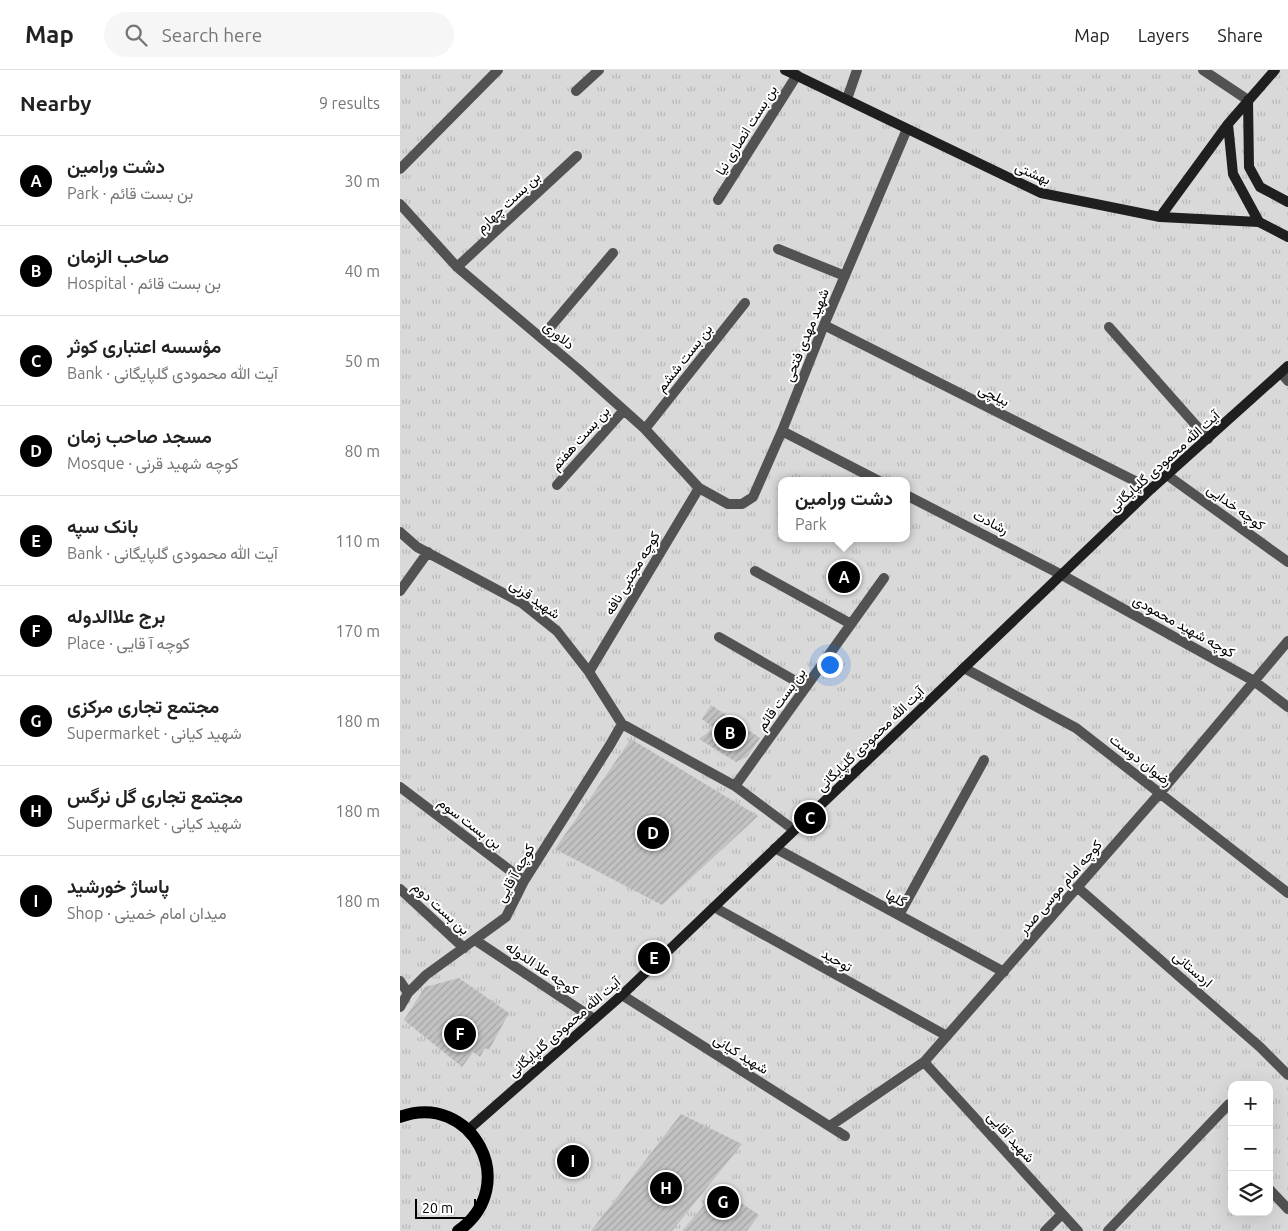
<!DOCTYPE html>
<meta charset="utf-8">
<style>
body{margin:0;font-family:Ubuntu,Vazirmatn,sans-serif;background:#f6f6f6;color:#222}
.controls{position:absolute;right:15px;bottom:15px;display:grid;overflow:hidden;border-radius:10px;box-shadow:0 5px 20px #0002}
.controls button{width:45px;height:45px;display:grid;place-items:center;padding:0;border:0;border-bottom:1px solid #e0e0e0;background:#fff;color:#222;font:25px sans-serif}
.scale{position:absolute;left:15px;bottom:12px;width:61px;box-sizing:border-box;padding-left:5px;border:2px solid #000;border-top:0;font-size:14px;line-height:18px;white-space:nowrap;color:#000;-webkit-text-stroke:4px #fff;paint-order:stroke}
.you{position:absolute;left:429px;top:594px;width:18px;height:18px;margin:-12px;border:4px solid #fff;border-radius:50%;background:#1a73e8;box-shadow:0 0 0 8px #1a73e833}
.badge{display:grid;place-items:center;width:32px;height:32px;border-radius:50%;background:#000;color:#fff;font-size:16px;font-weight:700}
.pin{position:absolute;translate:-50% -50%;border:2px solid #fff;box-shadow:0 1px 5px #0006}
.popup{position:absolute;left:378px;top:407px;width:132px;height:65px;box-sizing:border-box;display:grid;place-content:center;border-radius:10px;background:#fff;filter:drop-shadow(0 1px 4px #0005);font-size:16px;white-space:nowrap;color:#767676}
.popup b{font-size:19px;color:#222}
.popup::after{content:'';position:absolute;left:50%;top:100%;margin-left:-10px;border:10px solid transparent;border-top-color:#fff}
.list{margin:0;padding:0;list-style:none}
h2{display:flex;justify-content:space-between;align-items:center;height:65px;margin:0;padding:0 20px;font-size:21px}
h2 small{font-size:16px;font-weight:400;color:#767676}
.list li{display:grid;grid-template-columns:32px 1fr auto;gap:15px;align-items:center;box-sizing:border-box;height:90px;padding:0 20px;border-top:1px solid #e0e0e0}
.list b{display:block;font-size:19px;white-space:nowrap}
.list p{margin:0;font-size:16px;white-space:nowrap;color:#767676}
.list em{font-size:16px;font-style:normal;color:#767676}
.icon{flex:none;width:28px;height:28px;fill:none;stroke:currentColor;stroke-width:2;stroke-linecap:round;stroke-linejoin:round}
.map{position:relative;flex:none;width:888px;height:1161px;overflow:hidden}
header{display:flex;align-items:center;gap:30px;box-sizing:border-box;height:70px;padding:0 25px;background:#fff;border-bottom:1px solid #e0e0e0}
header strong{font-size:24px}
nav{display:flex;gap:28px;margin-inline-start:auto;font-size:18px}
.search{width:350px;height:45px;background:#f6f6f6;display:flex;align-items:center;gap:12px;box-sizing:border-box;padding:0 18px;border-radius:28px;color:#767676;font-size:19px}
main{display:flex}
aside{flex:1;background:#fff}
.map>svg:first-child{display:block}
.park{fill:url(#park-tufts);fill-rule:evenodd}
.building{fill:url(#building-hatch)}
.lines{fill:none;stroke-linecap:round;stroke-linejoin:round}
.primary-casing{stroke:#dbdbdb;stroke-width:14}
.minor{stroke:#525252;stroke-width:10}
.tertiary{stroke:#525252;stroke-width:10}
.secondary{stroke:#1f1f1f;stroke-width:10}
.primary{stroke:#000;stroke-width:12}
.labels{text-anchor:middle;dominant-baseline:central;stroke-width:4;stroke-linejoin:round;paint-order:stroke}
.street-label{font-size:14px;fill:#000;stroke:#fff}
</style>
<header>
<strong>Map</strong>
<div class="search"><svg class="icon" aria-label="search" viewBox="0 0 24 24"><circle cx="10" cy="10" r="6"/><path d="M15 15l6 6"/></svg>Search here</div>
<nav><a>Map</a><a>Layers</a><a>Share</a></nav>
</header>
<main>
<aside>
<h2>Nearby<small>9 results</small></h2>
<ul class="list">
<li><span class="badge">A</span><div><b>دشت ورامین</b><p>Park · بن بست قائم</p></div><em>30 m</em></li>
<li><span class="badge">B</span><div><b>صاحب الزمان</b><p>Hospital · بن بست قائم</p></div><em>40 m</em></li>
<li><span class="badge">C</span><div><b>مؤسسه اعتباری کوثر</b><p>Bank · آیت الله محمودی گلپایگانی</p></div><em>50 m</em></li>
<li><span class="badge">D</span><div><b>مسجد صاحب زمان</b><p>Mosque · کوچه شهید قرنی</p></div><em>80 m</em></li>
<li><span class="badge">E</span><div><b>بانک سپه</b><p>Bank · آیت الله محمودی گلپایگانی</p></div><em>110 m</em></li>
<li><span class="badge">F</span><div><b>برج علاالدوله</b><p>Place · کوچه آ قایی</p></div><em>170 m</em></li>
<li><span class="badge">G</span><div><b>مجتمع تجاری مرکزی</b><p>Supermarket · شهید کیانی</p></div><em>180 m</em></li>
<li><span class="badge">H</span><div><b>مجتمع تجاری گل نرگس</b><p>Supermarket · شهید کیانی</p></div><em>180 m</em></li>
<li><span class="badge">I</span><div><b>پاساژ خورشید</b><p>Shop · میدان امام خمینی</p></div><em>180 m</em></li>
</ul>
</aside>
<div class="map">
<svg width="888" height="1161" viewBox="0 0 888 1161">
<defs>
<pattern id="park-tufts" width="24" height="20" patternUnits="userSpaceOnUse" patternTransform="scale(1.25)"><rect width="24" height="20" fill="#d9d9d9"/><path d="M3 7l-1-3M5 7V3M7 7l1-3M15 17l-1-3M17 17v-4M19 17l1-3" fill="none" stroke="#b8b8b8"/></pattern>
<pattern id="building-hatch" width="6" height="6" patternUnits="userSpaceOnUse" patternTransform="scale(1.25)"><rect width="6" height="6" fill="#c2c2c2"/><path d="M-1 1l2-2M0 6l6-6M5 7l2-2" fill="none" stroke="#a5a5a5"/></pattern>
</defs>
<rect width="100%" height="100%" fill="#fff"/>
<!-- park -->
<path class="park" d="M0 0H888V1161H0ZM382 411H506V468H382ZM832 1015H869V1142H832Z"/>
<!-- building -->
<path class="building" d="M311 635 360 668 347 687 336 692 299 669 314 658 302 649Z
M231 669 358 746 262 835 155 779Z
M59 908 109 943 89 980 85 978 80 987 73 982 62 997 4 950 25 917Z
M281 1044 342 1074 272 1161H191Z
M319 1118 359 1145 347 1161H282Z"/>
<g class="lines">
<!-- primary casing -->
<g class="primary-casing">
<path id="primary" d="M0 1047C71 1020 123 1115 58 1161"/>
</g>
<!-- minor -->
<path class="minor" d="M803 0 848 30
M176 21 199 0
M0 99 98 0
M318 130 397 5
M0 134 57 197 178 299 245 359 299 418 328 434H342L353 427 382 361 424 255 507 59
M378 179 445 206
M57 197 177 86
M424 255 751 419
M709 257 808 369
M141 268 213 183
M881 303 888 311
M245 359 345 233
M382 361 479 411
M767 405 888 492
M157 415 224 340
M506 425 662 505 854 611 888 637
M0 462 17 477 122 533 157 561 189 602 222 654 335 716 394 760
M355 501 451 554
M0 521 28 482
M319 567 406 617
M564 598 676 658 888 823
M189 602 299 418
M335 716 484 508
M0 717 124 811
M375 778 604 902
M677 817 860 977 888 1005
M0 819 64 878
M314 837 547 966
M499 845 584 690
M75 870 194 949
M0 911 8 923
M222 925 445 1066
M0 937 8 923 26 905 106 847 124 811 210 675 222 654
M524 992 678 1161
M430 1056 524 992 760 723 888 571
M869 1119 888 1139
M645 1161 662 1144
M708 1161 829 1034"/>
<!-- tertiary -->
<path class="tertiary" d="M447 29 457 0"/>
<!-- secondary -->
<path class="secondary" d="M385 0 641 123 760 147 859 152 888 167
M848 30 849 97 860 117 888 132
M828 54 833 104 859 152
M760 147 828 54 875 0
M68 1060 222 925 751 419 888 296"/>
<!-- primary -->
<use href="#primary" class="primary"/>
</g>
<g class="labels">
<!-- street labels -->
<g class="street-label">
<text transform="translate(346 60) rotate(-58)">بن بست انصاری نیا</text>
<text transform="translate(633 103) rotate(23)">بهشتی</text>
<text transform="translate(108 132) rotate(-43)">بن بست چهارم</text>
<text transform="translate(159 265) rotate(40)">دلاوری</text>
<text transform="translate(406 265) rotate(-68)">شهید مهدی فتحی</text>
<text transform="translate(284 288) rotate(-52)">بن بست ششم</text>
<text transform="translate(594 325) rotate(27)">بیلچی</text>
<text transform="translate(180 368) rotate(-48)">بن بست هفتم</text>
<text transform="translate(764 391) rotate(-42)">آیت الله محمودی گلپایگانی</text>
<text transform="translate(836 437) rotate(36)">کوچه خدایی</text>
<text transform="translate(591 452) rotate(27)">رشادت</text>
<text transform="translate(232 503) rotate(-59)">کوچه مجتبی نافه</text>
<text transform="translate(135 529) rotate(35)">شهید قرنی</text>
<text transform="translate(784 556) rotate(29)">کوچه شهید محمودی</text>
<text transform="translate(381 629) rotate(-54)">بن بست قائم</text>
<text transform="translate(470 669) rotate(-44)">آیت الله محمودی گلپایگانی</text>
<text transform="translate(741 690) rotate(38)">رضوان دوست</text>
<text transform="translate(70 753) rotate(37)">بن بست سوم</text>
<text transform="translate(115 803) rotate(-61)">کوچه آ قایی</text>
<text transform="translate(660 817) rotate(-49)">کوچه امام موسی صدر</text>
<text transform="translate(496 828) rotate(29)">گلها</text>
<text transform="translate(41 838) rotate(42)">بن بست دوم</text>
<text transform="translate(437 890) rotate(29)">توحید</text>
<text transform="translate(142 898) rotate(34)">کوچه علا الدوله</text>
<text transform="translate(793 899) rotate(41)">اردستانی</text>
<text transform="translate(164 957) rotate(-41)">آیت الله محمودی گلپایگانی</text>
<text transform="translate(341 984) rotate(32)">شهید کیانی</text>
<text transform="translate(611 1067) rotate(48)">شهید آقایی</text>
</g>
</g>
</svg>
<div class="controls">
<button>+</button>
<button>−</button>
<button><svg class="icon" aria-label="layers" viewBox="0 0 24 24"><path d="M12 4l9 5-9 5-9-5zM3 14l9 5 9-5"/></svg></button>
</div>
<div class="scale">20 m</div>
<div class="you"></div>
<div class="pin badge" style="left:444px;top:507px">A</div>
<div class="popup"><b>دشت ورامین</b>Park</div>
<div class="pin badge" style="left:330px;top:663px">B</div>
<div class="pin badge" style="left:410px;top:748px">C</div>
<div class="pin badge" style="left:253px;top:763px">D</div>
<div class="pin badge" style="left:254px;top:888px">E</div>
<div class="pin badge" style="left:60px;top:964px">F</div>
<div class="pin badge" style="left:323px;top:1132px">G</div>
<div class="pin badge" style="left:266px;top:1118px">H</div>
<div class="pin badge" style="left:173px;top:1091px">I</div>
</div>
</main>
